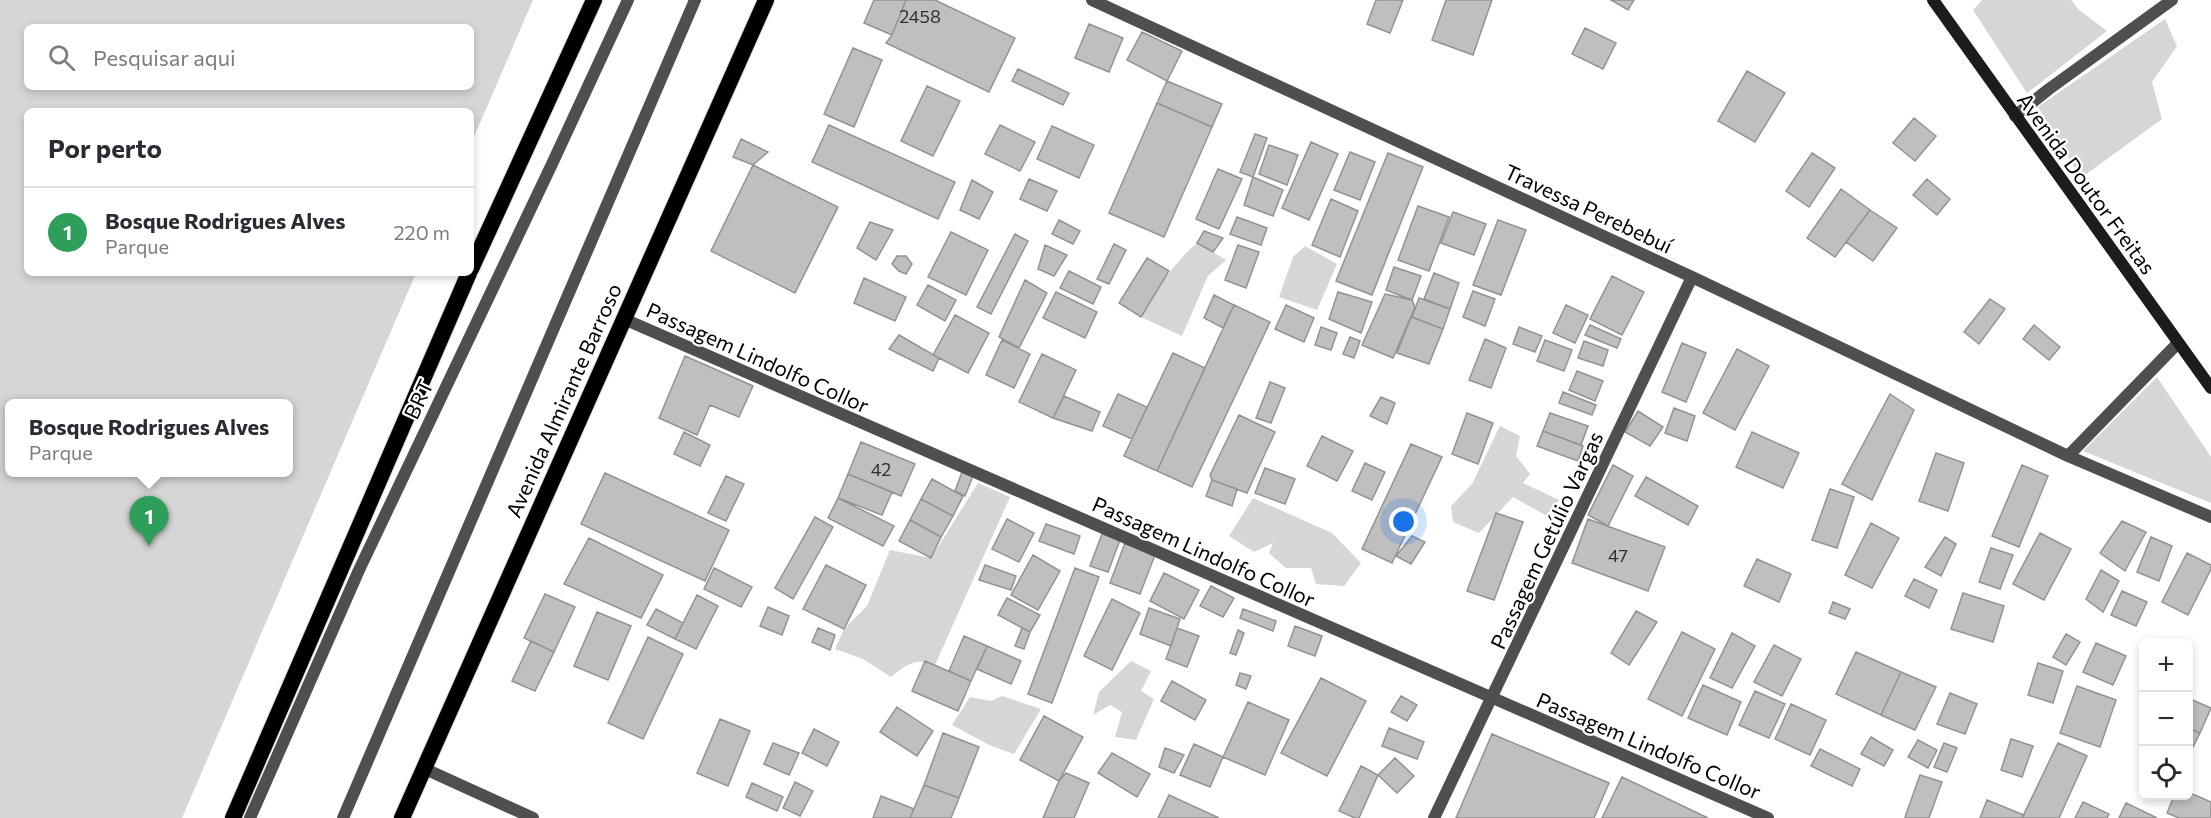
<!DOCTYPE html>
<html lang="pt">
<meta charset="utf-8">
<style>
body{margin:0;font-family:Commissioner,sans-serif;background:#f2f2f3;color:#2b2b33}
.controls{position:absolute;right:18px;bottom:18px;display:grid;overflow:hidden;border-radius:9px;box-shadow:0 3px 9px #0003}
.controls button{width:54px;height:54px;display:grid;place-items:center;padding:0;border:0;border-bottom:2px solid #e1e1e2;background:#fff;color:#2b2b33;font:30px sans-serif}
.you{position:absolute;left:1404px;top:522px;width:21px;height:21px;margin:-15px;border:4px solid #fff;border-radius:50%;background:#1a73e8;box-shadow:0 0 0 9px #1a73e833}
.badge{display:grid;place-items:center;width:39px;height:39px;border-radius:50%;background:#000;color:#fff;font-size:20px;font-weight:700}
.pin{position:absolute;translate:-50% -50px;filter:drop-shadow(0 2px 3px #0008)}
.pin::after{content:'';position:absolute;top:32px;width:21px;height:18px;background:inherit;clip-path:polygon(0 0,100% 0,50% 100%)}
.popup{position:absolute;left:5px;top:399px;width:288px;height:78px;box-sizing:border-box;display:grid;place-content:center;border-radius:9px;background:#fff;filter:drop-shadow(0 2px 4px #0005);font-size:20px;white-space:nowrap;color:#7c7c81}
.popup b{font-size:22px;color:#2b2b33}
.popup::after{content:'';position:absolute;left:50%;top:100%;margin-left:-12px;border:12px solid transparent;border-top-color:#fff}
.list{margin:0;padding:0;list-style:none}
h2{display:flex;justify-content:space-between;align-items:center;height:78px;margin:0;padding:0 24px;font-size:26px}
h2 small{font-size:20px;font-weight:400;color:#7c7c81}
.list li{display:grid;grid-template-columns:39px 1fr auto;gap:18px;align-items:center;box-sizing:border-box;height:90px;padding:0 24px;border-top:2px solid #e1e1e2}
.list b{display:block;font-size:22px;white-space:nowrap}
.list p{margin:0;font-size:20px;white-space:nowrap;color:#7c7c81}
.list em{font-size:20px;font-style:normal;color:#7c7c81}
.icon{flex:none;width:33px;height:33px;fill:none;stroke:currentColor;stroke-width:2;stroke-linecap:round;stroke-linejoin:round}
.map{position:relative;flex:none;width:2211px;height:818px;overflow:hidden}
.search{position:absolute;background:#fff;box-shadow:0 3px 9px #0003;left:24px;top:24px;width:450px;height:66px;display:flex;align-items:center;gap:15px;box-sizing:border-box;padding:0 21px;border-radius:9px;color:#7c7c81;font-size:22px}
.panel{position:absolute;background:#fff;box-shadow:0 3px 9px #0003;left:24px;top:108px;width:450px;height:168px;border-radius:9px}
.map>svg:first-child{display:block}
.green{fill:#d6d6d6;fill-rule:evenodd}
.building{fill:#bfbfbf;stroke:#939393;stroke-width:1.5}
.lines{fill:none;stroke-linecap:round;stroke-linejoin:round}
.trunk-casing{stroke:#dbdbdb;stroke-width:18}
.service{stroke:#4f4f4f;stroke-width:12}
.minor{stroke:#4f4f4f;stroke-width:12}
.secondary{stroke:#1c1c1c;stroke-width:12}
.trunk{stroke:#000;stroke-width:16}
.labels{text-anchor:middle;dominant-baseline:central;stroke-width:4.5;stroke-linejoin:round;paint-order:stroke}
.number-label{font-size:18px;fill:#303030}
.street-label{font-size:21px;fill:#000;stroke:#fff}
</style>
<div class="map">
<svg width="2211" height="818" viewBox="0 0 2211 818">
<rect width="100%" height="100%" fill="#fff"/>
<!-- green -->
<path class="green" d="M0 0H533L471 144V111H27V273H416L182 818H0ZM27 27H471V87H27ZM9 404H288V472H9Z
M1982 0H2071L2079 10 2107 31 2027 93 1973 10Z
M2165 19 2177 46 2152 82 2162 119 2081 178 2038 107Z
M1197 243 1226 260 1208 276 1182 336 1141 317C1158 290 1172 264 1197 243Z
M1305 246 1337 264 1317 310 1279 297 1293 257Z
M2157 377 2211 457V503L2083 451Z
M1500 426 1520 436 1516 456 1530 474 1523 483 1559 500 1547 516 1513 497 1479 533 1453 522 1451 506 1472 484Z
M978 483 1010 497 935 665C916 657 906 665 891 677L863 659 835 649 844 629 867 606 890 550 931 558Z
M1253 498 1332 533 1361 563 1344 586 1316 584 1311 568H1286L1269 553 1273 543 1254 552 1229 536Z
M1131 661 1151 671 1141 691 1154 699 1136 740 1115 737 1122 712 1110 705 1093 715 1099 692Z
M1002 696 1041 709 1014 754 989 745 952 725 970 697 991 701Z"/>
<!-- building -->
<path class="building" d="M874 0H906L892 35 864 23Z
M906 0H935L1015 38 989 92 886 43 892 35Z
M1376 0H1403L1390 33 1367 24Z
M1446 0H1492L1473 55 1432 40Z
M1611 0H1634L1628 10Z
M1089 24 1123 38 1109 72 1075 58Z
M1585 28 1616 43 1603 69 1572 54Z
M1142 32 1182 51 1167 81 1127 60Z
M853 48 882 60 854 127 824 114Z
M1018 69 1069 93 1063 105 1012 81Z
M1747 71 1785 93 1755 142 1718 121Z
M1167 81 1222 104 1212 127 1157 103Z
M927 86 960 101 933 156 901 141Z
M1157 103 1212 127 1164 237 1109 213Z
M1914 118 1936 136 1915 161 1893 143Z
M829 125 955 182 938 219 812 162Z
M1000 125 1035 142 1020 171 985 154Z
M1052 126 1094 145 1079 178 1037 159Z
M1255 134 1267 138 1253 177 1240 172Z
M741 139 768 152 753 165 733 157Z
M1311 142 1338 154 1309 220 1282 208Z
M1269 145 1298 155 1287 185 1259 174Z
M1350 152 1375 162 1360 200 1334 190Z
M1388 153 1423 167 1372 295 1336 281Z
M1812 153 1835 168 1809 207 1786 191Z
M753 165 838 207 795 293 711 251Z
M1218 169 1242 179 1219 229 1196 219Z
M1253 177 1283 190 1273 216 1244 205Z
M1029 179 1057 191 1047 211 1020 199Z
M1927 179 1950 199 1937 215 1913 195Z
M972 180 993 192 979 219 960 210Z
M1841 189 1870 210 1835 257 1807 238Z
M1331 199 1358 211 1340 257 1312 245Z
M1418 206 1449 217 1429 271 1398 260Z
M1870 210 1897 228 1873 261 1846 242Z
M1453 212 1486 224 1474 255 1441 243Z
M1237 217 1267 228 1261 245 1230 234Z
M1059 220 1080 231 1073 244 1052 234Z
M1498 220 1526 230 1501 295 1473 285Z
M870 222 893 230 876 260 857 248Z
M1204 231 1223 238 1213 252 1197 243Z
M951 232 988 250 966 295 928 277Z
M1015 234 1028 241 991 314 977 307Z
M1114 244 1126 250 1109 284 1097 279Z
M1045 245 1067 255 1054 276 1038 269Z
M1238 245 1259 252 1246 288 1225 280Z
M897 256H906L912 264 906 274 899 271 892 264Z
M1147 258 1169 271 1141 317 1119 303Z
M1394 267 1421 276 1412 300 1386 290Z
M1069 271 1101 287 1093 304 1060 288Z
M1434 273 1459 283 1450 309 1424 299Z
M1612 276 1644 292 1622 335 1590 319Z
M864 278 906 297 895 321 854 303Z
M1025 280 1047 293 1019 348 999 337Z
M928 285 956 300 945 321 917 305Z
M1473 291 1495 299 1485 326 1463 317Z
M1056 292 1097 312 1085 338 1043 318Z
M1338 292 1372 302 1361 333 1329 319Z
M1385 294 1412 300 1415 307 1393 358 1362 345Z
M1214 295 1234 305 1223 328 1204 318Z
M1419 298 1450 309 1443 329 1412 317Z
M1990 299 2005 309 1979 344 1964 332Z
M1234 305 1270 322 1192 487 1157 471Z
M1286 305 1314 318 1304 342 1275 329Z
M1566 305 1588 315 1575 343 1553 333Z
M955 315 989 333 968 373 933 355Z
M1411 317 1443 329 1429 364 1397 353Z
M1590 325 1621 339 1617 348 1585 335Z
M2034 325 2060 347 2049 360 2023 339Z
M1321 327 1337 333 1331 350 1315 345Z
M1519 327 1542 336 1535 352 1513 344Z
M899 335 939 358 933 371 889 349Z
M1350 337 1360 341 1354 358 1343 354Z
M1485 339 1506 348 1491 388 1469 380Z
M1002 340 1030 354 1014 388 986 375Z
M1545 340 1572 350 1564 371 1537 361Z
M1584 341 1608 350 1603 366 1578 358Z
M1682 343 1706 353 1686 402 1662 392Z
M1737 349 1769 366 1735 430 1703 413Z
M1173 353 1205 368 1157 471 1124 456Z
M1042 354 1076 370 1053 418 1019 402Z
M685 356 753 386 739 417 710 405 697 435 659 418Z
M1577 371 1603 381 1595 401 1569 390Z
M1270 382 1285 388 1271 423 1256 418Z
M1563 392 1596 405 1592 415 1559 403Z
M1118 394 1147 407 1132 439 1103 426Z
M1890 394 1914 410 1872 500 1842 484Z
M1064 396 1100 412 1092 431 1053 418Z
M1381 397 1395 403 1387 424 1370 416Z
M1674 408 1695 416 1687 441 1665 433Z
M1638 411 1663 427 1650 446 1625 432Z
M1467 413 1493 423 1478 464 1452 454Z
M1550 413 1588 426 1581 445 1543 431Z
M1239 415 1275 432 1247 493 1212 480 1210 475Z
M1543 431 1583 446 1578 461 1537 446Z
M684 432 710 445 700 466 674 454Z
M1752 432 1799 453 1783 488 1736 467Z
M1322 436 1353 451 1337 481 1307 466Z
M861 442 915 464 901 496 848 474Z
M1411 444 1442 457 1392 563 1362 549Z
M1936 453 1964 463 1948 511 1919 501Z
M1365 463 1385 472 1372 500 1352 491Z
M1613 465 1633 476 1608 526 1588 515Z
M2022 465 2048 476 2019 547 1992 536Z
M1265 468 1295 479 1285 504 1255 493Z
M962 472 973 476 965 496 955 491Z
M605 473 729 530 705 581 581 524Z
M848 474 892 492 882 515 838 498Z
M726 476 744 484 726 521 708 513Z
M1646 477 1698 506 1688 525 1635 496Z
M932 479 963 496 953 516 921 499Z
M1212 480 1237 489 1232 506 1206 496Z
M1830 489 1854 497 1837 548 1812 540Z
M838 498 894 526 883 546 828 518Z
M921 499 953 516 941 537 910 520Z
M1496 513 1523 522 1494 600 1467 591Z
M815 517 833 527 793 599 775 588Z
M1007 519 1034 533 1019 562 992 549Z
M1588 519 1665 547 1648 591 1572 563Z
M910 520 941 537 931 558 899 541Z
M2122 521 2146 532 2125 571 2100 553Z
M1871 523 1899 538 1872 588 1845 575Z
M1046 524 1080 536 1074 554 1039 541Z
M2040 533 2071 549 2044 600 2013 584Z
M1102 534 1120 540 1108 572 1090 566Z
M1412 536 1425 542 1411 564 1396 556Z
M1945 537 1956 544 1941 576 1925 567Z
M2151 537 2172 546 2159 581 2137 572Z
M589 538 663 575 641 618 564 584Z
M1125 543 1155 555 1140 594 1110 583Z
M1991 548 2013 555 2000 589 1979 582Z
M2187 553 2211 565V569L2188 615 2162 602Z
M1033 555 1060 571 1038 610 1011 595Z
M1757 559 1791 574 1779 602 1744 586Z
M826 565 866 585 844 629 803 609Z
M985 565 1016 576 1011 590 979 580Z
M714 568 752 587 741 607 704 589Z
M1075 568 1099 577 1052 703 1028 694Z
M2101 570 2119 581 2103 612 2086 599Z
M1164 573 1199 590 1184 619 1150 601Z
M1914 579 1937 590 1929 608 1905 596Z
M1211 586 1234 598 1223 617 1200 606Z
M2122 591 2147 602 2136 626 2111 615Z
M1963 593 2004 606 1993 642 1951 629Z
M545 594 575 607 554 652 524 638Z
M697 595 718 606 696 649 675 639Z
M1007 598 1040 615 1030 632 998 615Z
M1112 599 1140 613 1112 670 1084 656Z
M1833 602 1850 609 1845 619 1829 613Z
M768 607 789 616 782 635 760 626Z
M1149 608 1180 619 1171 646 1140 634Z
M656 609 683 623 675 639 647 625Z
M1243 609 1276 621 1273 631 1240 618Z
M1636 611 1657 622 1629 665 1611 653Z
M597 612 631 626 608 680 574 666Z
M1295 626 1322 636 1315 656 1288 646Z
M818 628 835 635 830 650 812 642Z
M1022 628 1030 632 1024 649 1015 646Z
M1177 628 1199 636 1187 667 1166 659Z
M1238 630 1244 633 1236 655 1230 653Z
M1682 632 1715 649 1682 716 1648 699Z
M1732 633 1755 646 1732 688 1710 678Z
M2066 634 2080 642 2066 665 2053 657Z
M964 636 987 646 971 681 949 671Z
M648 637 683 654 643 739 608 723Z
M531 641 554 652 535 691 512 681Z
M2096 643 2126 656 2113 685 2083 672Z
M1774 645 1801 659 1782 696 1754 682Z
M987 646 1021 661 1011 684 977 669Z
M1856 652 1901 672 1881 715 1836 694Z
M925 661 971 681 958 711 912 691Z
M2038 663 2063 671 2053 703 2028 695Z
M1901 672 1936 687 1915 730 1881 715Z
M1240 673 1251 676 1246 689 1236 685Z
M1321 678 1366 701 1327 776 1281 753Z
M1172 681 1206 700 1195 720 1161 701Z
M1703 685 1741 702 1727 735 1688 718Z
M2077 686 2116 700 2100 747 2060 733Z
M1755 691 1785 704 1769 738 1739 725Z
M1950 693 1977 704 1965 734 1937 724Z
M1401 696 1417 705 1407 721 1391 712Z
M2188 698 2211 708 2200 733 2188 728Z
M1248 702 1289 720 1265 775 1223 757Z
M1791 704 1826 720 1810 755 1775 739Z
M897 707 933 731 917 756 880 732Z
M1044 716 1083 737 1059 781 1020 760Z
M720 719 750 731 728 786 697 773Z
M1389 728 1424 742 1417 759 1382 746Z
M2188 728 2200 733 2188 757Z
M814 729 839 742 827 766 802 753Z
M943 733 979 747 959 798 924 785Z
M1492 734 1609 783 1594 818H1456Z
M1871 737 1893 750 1884 766 1861 754Z
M2011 739 2033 746 2022 777 2001 770Z
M1918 740 1937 750 1928 768 1908 757Z
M773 743 799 753 789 775 764 764Z
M1944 743 1957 748 1947 772 1934 767Z
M2058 743 2087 756 2059 818H2022Z
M1194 744 1223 757 1210 787 1180 775Z
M1165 748 1184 755 1174 773 1159 767Z
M1820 749 1860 769 1852 786 1811 766Z
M1112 753 1150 774 1137 797 1098 773Z
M1395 758 1414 776 1397 793 1378 775Z
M1361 766 1378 775 1359 818H1355L1339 811Z
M1066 773 1089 783 1074 818H1043L1059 781Z
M1920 775 1942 782 1929 818H1906L1905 817Z
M1622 777 1708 818H1602Z
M795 782 813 791 800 816 783 808Z
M752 783 783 797 777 811 746 797Z
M924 785 959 798 951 818H910Z
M2188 792 2211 802V818H2179L2167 813 2174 796H2188Z
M1169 795 1219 818H1158Z
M881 796 914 809 910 818H873Z
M1987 800 2024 815 2022 818H1980Z
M2083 802 2109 814 2107 818H2075Z
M2126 803 2157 818H2119Z"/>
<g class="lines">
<!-- trunk casing -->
<g class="trunk-casing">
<path id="trunk" d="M471 269 594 0
M233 818 469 273
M402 818 766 0"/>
</g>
<!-- service -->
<path class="service" d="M250 818 359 570 552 164 628 0
M343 818 695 0"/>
<!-- minor -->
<path class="minor" d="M1092 0 1692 277 2068 456 2211 517
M2015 116 2049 89 2172 0
M624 319 1768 818
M2068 456 2178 343
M423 768 533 818
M1434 818 1692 277"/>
<!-- secondary -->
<path class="secondary" d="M1933 0 2211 388"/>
<!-- trunk -->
<use href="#trunk" class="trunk"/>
</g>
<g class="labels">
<!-- number labels -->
<g class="number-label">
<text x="920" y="16">2458</text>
<text x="881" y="469">42</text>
<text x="1618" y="555">47</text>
</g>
<!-- street labels -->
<g class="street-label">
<text transform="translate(2087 183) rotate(54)">Avenida Doutor Freitas</text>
<text transform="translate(1589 208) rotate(25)">Travessa Perebebuí</text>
<text transform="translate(758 357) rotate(24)">Passagem Lindolfo Collor</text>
<text transform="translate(418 399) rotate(-65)">BRT</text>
<text transform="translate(563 400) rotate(-66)">Avenida Almirante Barroso</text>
<text transform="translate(1546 540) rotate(-65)">Passagem Getúlio Vargas</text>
<text transform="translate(1204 551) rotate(24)">Passagem Lindolfo Collor</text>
<text transform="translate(1649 745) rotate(23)">Passagem Lindolfo Collor</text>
</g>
</g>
</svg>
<div class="controls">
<button>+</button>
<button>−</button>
<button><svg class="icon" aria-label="locate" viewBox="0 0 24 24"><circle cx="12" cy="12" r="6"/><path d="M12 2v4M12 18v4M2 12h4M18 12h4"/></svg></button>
</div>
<div class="you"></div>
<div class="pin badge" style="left:149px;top:546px;background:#2e9e5b">1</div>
<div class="popup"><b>Bosque Rodrigues Alves</b>Parque</div>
<div class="search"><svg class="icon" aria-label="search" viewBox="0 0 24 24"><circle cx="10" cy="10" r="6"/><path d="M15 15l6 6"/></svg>Pesquisar aqui</div>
<section class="panel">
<h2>Por perto<small></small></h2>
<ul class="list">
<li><span class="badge" style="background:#2e9e5b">1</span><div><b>Bosque Rodrigues Alves</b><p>Parque</p></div><em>220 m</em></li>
</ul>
</section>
</div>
